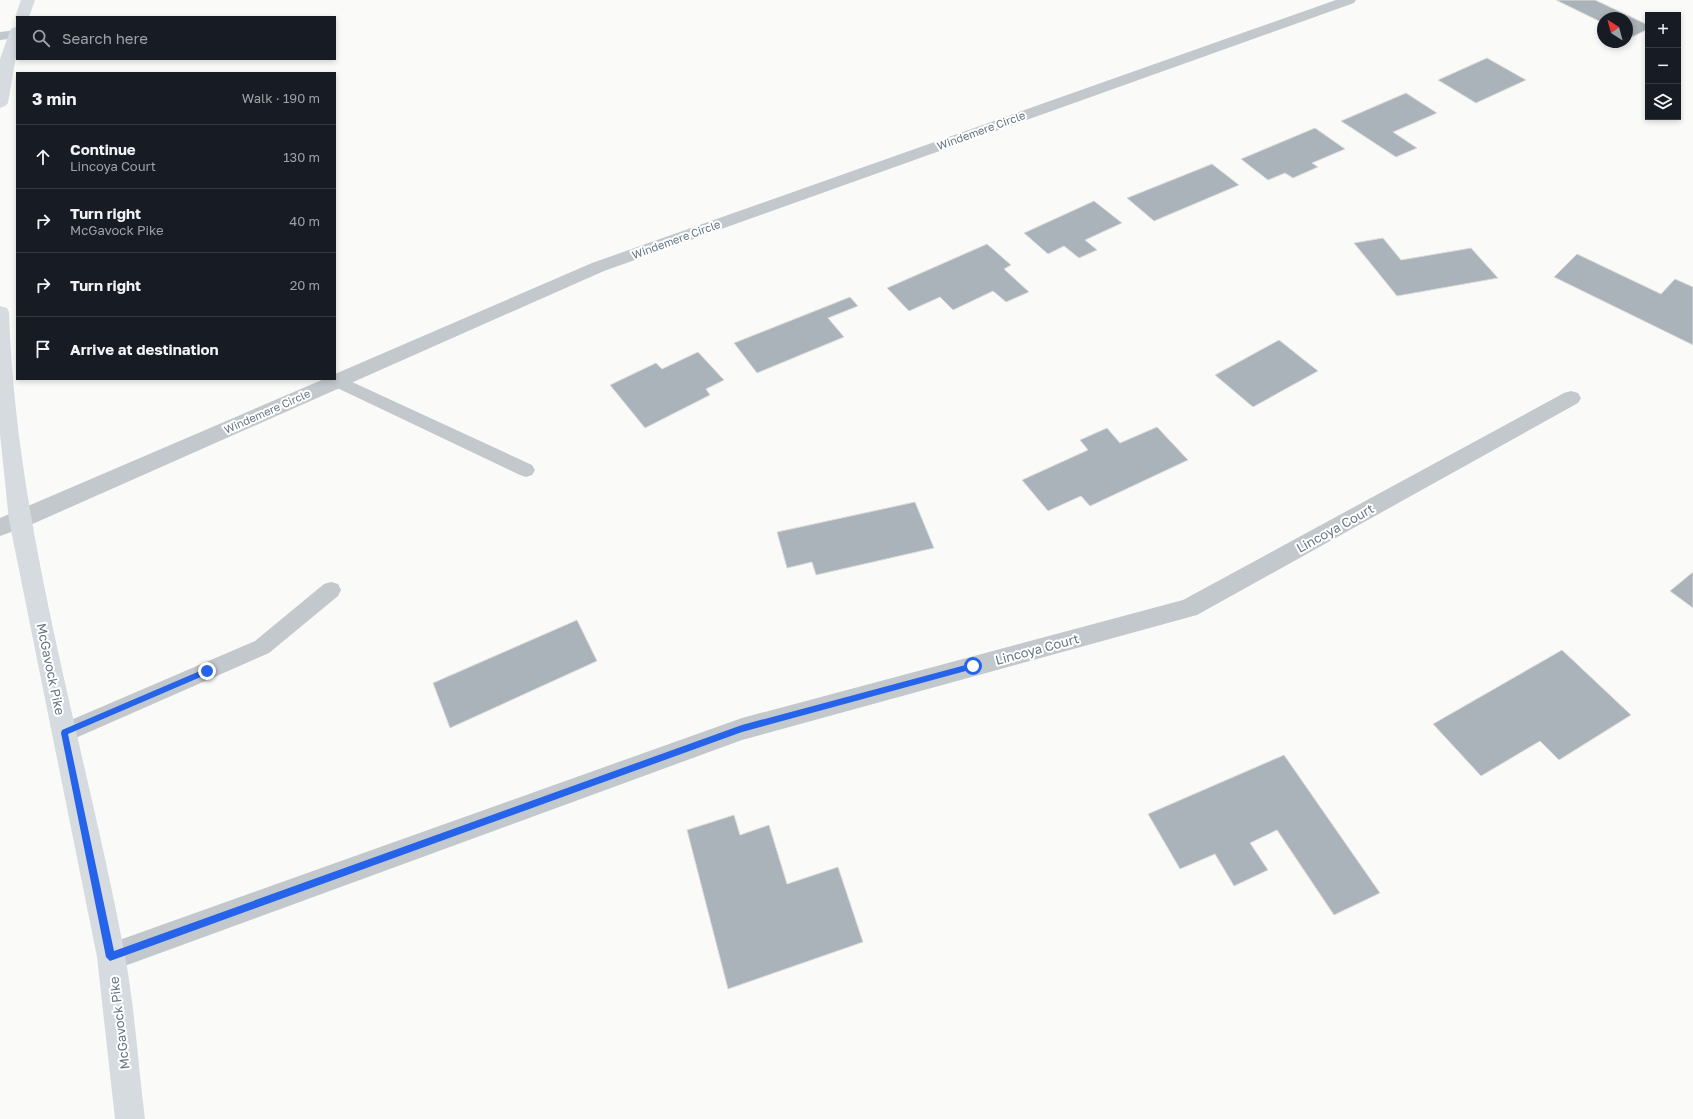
<!DOCTYPE html>
<meta charset="utf-8">
<style>
body{margin:0;font-family:"Golos Text",sans-serif;background:#20242c;color:#f1f3f6}
.controls{position:absolute;right:12px;top:12px;display:grid;overflow:hidden;border-radius:0px;box-shadow:0 2px 6px #0003}
.controls button{width:36px;height:36px;display:grid;place-items:center;padding:0;border:0;border-bottom:1px solid #363941;background:#171b24;color:#f1f3f6;font:20px sans-serif}
.compass{position:absolute;left:1597px;top:12px;width:36px;height:36px;border-radius:50%;background:#171b24;box-shadow:0 2px 6px #0003;rotate:324deg}
.stop{position:absolute;width:12px;height:12px;margin:-9px;border:3px solid #2563eb;border-radius:50%;background:#fff}
.stop.end{background:#2563eb;border-color:#fff;box-shadow:0 1px 4px #0008}
.list{margin:0;padding:0;list-style:none}
h2{display:flex;justify-content:space-between;align-items:center;height:52px;margin:0;padding:0 16px;font-size:17px}
h2 small{font-size:13px;font-weight:400;color:#9ea1a6}
.list li{display:grid;grid-template-columns:26px 1fr auto;gap:12px;align-items:center;box-sizing:border-box;height:64px;padding:0 16px;border-top:1px solid #363941}
.list b{display:block;font-size:15px;white-space:nowrap}
.list p{margin:0;font-size:13px;white-space:nowrap;color:#9ea1a6}
.list em{font-size:13px;font-style:normal;color:#9ea1a6}
.icon{flex:none;width:22px;height:22px;fill:none;stroke:currentColor;stroke-width:2;stroke-linecap:round;stroke-linejoin:round}
.map{position:relative;flex:none;width:1693px;height:1119px;overflow:hidden}
.search{position:absolute;background:#171b24;box-shadow:0 2px 6px #0003;left:16px;top:16px;width:320px;height:44px;display:flex;align-items:center;gap:10px;box-sizing:border-box;padding:0 14px;border-radius:0px;color:#9ea1a6;font-size:15px}
.panel{position:absolute;background:#171b24;box-shadow:0 2px 6px #0003;left:16px;top:72px;width:320px;height:308px;border-radius:0px}
.map>svg:first-child{display:block}
.building{fill:#aab3b9;stroke:#dcdcda}
.lines{fill:none;stroke-linecap:round;stroke-linejoin:round}
.service{fill:#c3c8cc;fill-rule:evenodd}
.minor{fill:#c3c8cc;fill-rule:evenodd}
.secondary{fill:#d6dbdf;fill-rule:evenodd}
.route{fill:#2563eb}
.labels{text-anchor:middle;dominant-baseline:central;stroke-width:4;stroke-linejoin:round;paint-order:stroke}
.far-street-label{font-size:11px;fill:#657683;stroke:#fff}
.street-label{font-size:13px;fill:#657683;stroke:#fff}
</style>
<div class="map">
<svg width="1693" height="1119" viewBox="0 0 1693 1119">
<rect width="100%" height="100%" fill="#fafaf8"/>
<!-- building -->
<path class="building" d="M1556 0H1595L1648 25V29L1632 37 1627 35V18H1603V23Z
M1487 58 1526 80 1476 103 1438 80Z
M1406 93 1437 113 1393 132 1417 148 1396 157 1341 121Z
M1315 128 1345 149 1312 163 1318 167 1293 178 1285 173 1268 180 1241 159Z
M1212 164 1239 185 1154 221 1127 198Z
M1094 201 1122 223 1085 240 1097 250 1079 258 1064 246 1048 254 1024 233Z
M1383 238 1401 260 1471 248 1498 278 1397 296 1354 243Z
M987 244 1011 265 1004 269 1029 292 1006 302 993 291 953 310 940 297 909 311 887 288Z
M1577 254 1661 294 1675 279 1693 287V345L1554 277Z
M850 297 858 306 828 318 844 337 757 373 734 343Z
M1279 340 1318 371 1253 407 1215 375Z
M698 352 724 380 706 389 710 395 645 428 610 385 656 363 662 369Z
M1157 427 1188 460 1090 506 1081 496 1048 511 1022 480 1088 450 1080 440 1107 428 1120 443Z
M915 502 934 548 816 575 812 562 787 568 777 532Z
M1693 572V608L1670 591Z
M577 620 597 661 450 728 433 683Z
M1562 650 1631 715 1559 760 1540 741 1481 776 1433 724Z
M1284 755 1380 893 1334 915 1277 830 1250 843 1268 870 1234 886 1215 854 1180 869 1148 814Z
M734 815 740 835 769 825 787 884 838 867 863 942 728 989 687 830Z"/>
<g class="lines">
<!-- service -->
<path class="service" d="M337 375 532 465 535 470 532 475 526 477 520 475 331 385 329 381 330 379H335V376Z
M331 582 338 584 341 590 338 596 269 653 71 740 64 743 57 740 53 733 57 726 255 641 324 584Z"/>
<!-- minor -->
<path class="minor" d="M1336 0H1356L1354 3 604 271 28 526 0 536V518L324 379H335V374L592 263Z
M17 30V38L0 40V32Z
M1571 391 1578 393 1581 398 1578 403 1197 615 742 740 111 971 101 967 97 957 101 947 111 943 742 718 1183 600 1564 393Z"/>
<!-- secondary -->
<path class="secondary" d="M21 0H35L29 17H17V20L15 17Z
M17 27V51L8 103 5 106 0 108V59L10 31 12 28Z
M0 306 7 308 9 312C16 531 85 742 125 956 135 1009 138 1065 145 1119H115L97 957 9 520 0 434Z"/>
</g>
<!-- route -->
<path class="route" d="M973 663 977 666 973 669 742 732 110 961 106 957 61 733 62 730 207 668 211 671 210 673 68 734 114 951 742 725Z"/>
<g class="labels">
<!-- far-street labels -->
<g class="far-street-label">
<text transform="translate(981 130) rotate(-20)">Windemere Circle</text>
<text transform="translate(676 239) rotate(-20)">Windemere Circle</text>
<text transform="translate(267 411) rotate(-24)">Windemere Circle</text>
</g>
<!-- street labels -->
<g class="street-label">
<text transform="translate(1335 528) rotate(-29)">Lincoya Court</text>
<text transform="translate(1037 649) rotate(-15)">Lincoya Court</text>
<text transform="translate(51 669) rotate(78)">McGavock Pike</text>
<text transform="translate(119 1023) rotate(-97)">McGavock Pike</text>
</g>
</g>
</svg>
<div class="controls">
<button>+</button>
<button>−</button>
<button><svg class="icon" aria-label="layers" viewBox="0 0 24 24"><path d="M12 4l9 5-9 5-9-5zM3 14l9 5 9-5"/></svg></button>
</div>
<svg class="compass" viewBox="-18 -18 36 36"><path d="M0-13l5 13h-10z" fill="#e53935"/><path d="M0 13l5-13h-10z" fill="#9ea1a6"/></svg>
<div class="stop" style="left:973px;top:666px"></div>
<div class="stop end" style="left:207px;top:671px"></div>
<div class="search"><svg class="icon" aria-label="search" viewBox="0 0 24 24"><circle cx="10" cy="10" r="6"/><path d="M15 15l6 6"/></svg>Search here</div>
<section class="panel">
<h2>3 min<small>Walk · 190 m</small></h2>
<ul class="list">
<li><svg class="icon" aria-label="ahead" viewBox="0 0 24 24"><path d="M12 20V5M6 11l6-6 6 6"/></svg><div><b>Continue</b><p>Lincoya Court</p></div><em>130 m</em></li>
<li><svg class="icon" aria-label="right" viewBox="0 0 24 24"><path d="M7 20v-9h11M14 6l5 5-5 5"/></svg><div><b>Turn right</b><p>McGavock Pike</p></div><em>40 m</em></li>
<li><svg class="icon" aria-label="right" viewBox="0 0 24 24"><path d="M7 20v-9h11M14 6l5 5-5 5"/></svg><div><b>Turn right</b></div><em>20 m</em></li>
<li><svg class="icon" aria-label="arrive" viewBox="0 0 24 24"><path d="M6 21V4h12l-3 4 3 4H6"/></svg><div><b>Arrive at destination</b></div></li>
</ul>
</section>
</div>
